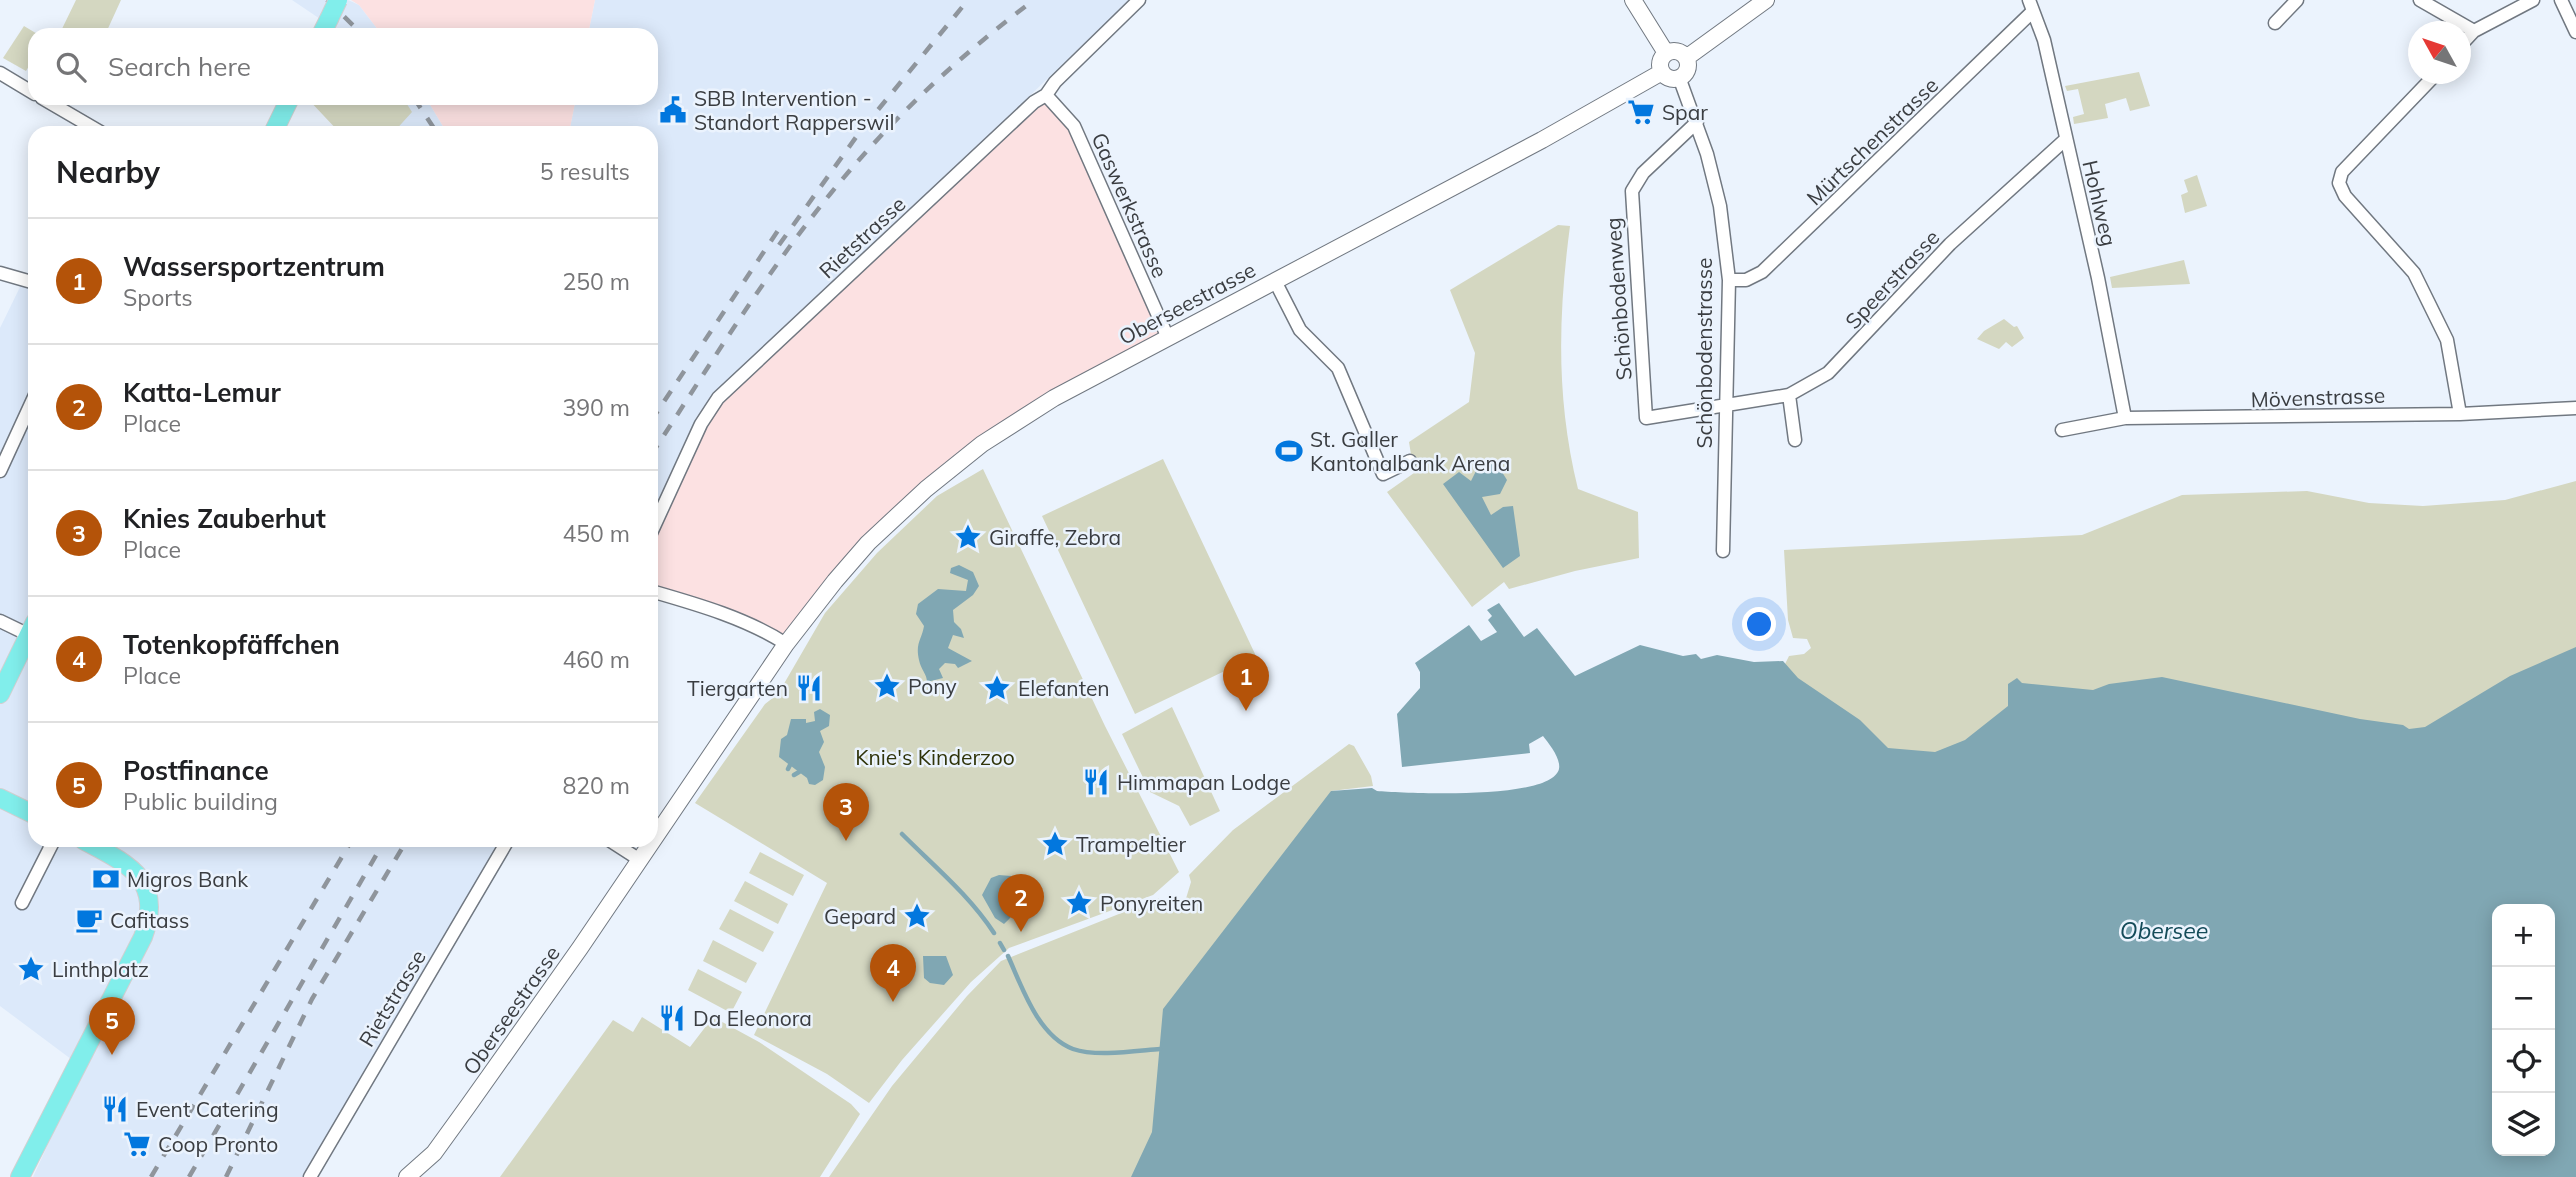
<!DOCTYPE html>
<meta charset="utf-8">
<style>
body{margin:0;font-family:Mulish,sans-serif;background:#f2f2f2;color:#202124}
.controls{position:absolute;right:21px;bottom:21px;display:grid;overflow:hidden;border-radius:14px;box-shadow:0 4px 18px #0003}
.controls button{width:63px;height:63px;display:grid;place-items:center;padding:0;border:0;border-bottom:2px solid #e0e0e0;background:#fff;color:#202124;font:35px sans-serif}
.compass{position:absolute;left:2408px;top:21px;width:63px;height:63px;border-radius:50%;background:#fff;box-shadow:0 4px 18px #0003;rotate:310deg}
.you{position:absolute;left:1760px;top:625px;width:24px;height:24px;margin:-18px;border:5px solid #fff;border-radius:50%;background:#1a73e8;box-shadow:0 0 0 10px #1a73e833}
.badge{display:grid;place-items:center;width:46px;height:46px;border-radius:50%;background:#b45309;color:#fff;font-size:23px;font-weight:700}
.pin{position:absolute;translate:-50% -58px;filter:drop-shadow(0 2px 4px #0008)}
.pin::after{content:'';position:absolute;top:37px;width:24px;height:21px;background:inherit;clip-path:polygon(0 0,100% 0,50% 100%)}
.list{margin:0;padding:0;list-style:none}
h2{display:flex;justify-content:space-between;align-items:center;height:91px;margin:0;padding:0 28px;font-size:30px}
h2 small{font-size:23px;font-weight:400;color:#757577}
.list li{display:grid;grid-template-columns:46px 1fr auto;gap:21px;align-items:center;box-sizing:border-box;height:126px;padding:0 28px;border-top:2px solid #e0e0e0}
.list b{display:block;font-size:26px;white-space:nowrap}
.list p{margin:0;font-size:23px;white-space:nowrap;color:#757577}
.list em{font-size:23px;font-style:normal;color:#757577}
.icon{flex:none;width:38px;height:38px;fill:none;stroke:currentColor;stroke-width:2;stroke-linecap:round;stroke-linejoin:round}
.map{position:relative;flex:none;width:2576px;height:1177px;overflow:hidden}
.search{position:absolute;background:#fff;box-shadow:0 4px 18px #0003;left:28px;top:28px;width:630px;height:77px;display:flex;align-items:center;gap:18px;box-sizing:border-box;padding:0 24px;border-radius:21px;color:#757577;font-size:26px}
.panel{position:absolute;background:#fff;box-shadow:0 4px 18px #0003;left:28px;top:126px;width:630px;height:721px;border-radius:21px}
.map>svg:first-child{display:block}
.built{fill:#dce9fa}
.industrial{fill:#fce1e2}
.green{fill:#d4d7c1}
.water{fill:#80a7b3;fill-rule:evenodd}
.lines{fill:none;stroke-linecap:round;stroke-linejoin:round}
.stream{stroke:#80a7b3;stroke-width:4.5}
.street-casing{stroke:#717881;stroke-width:15}
.secondary-casing{stroke:#717881;stroke-width:18}
.primary-casing{stroke:#d0d0d1;stroke-width:20}
.street{stroke:#fff;stroke-width:12}
.secondary{stroke:#fff;stroke-width:16}
.primary{stroke:#81eeeb;stroke-width:18}
.rail{stroke:#8f959c;stroke-width:4.5;stroke-dasharray:12 12;stroke-linecap:butt}
.primary-bridge-casing{stroke:#d0d0d1;stroke-width:20;stroke-linecap:butt}
.primary-bridge{stroke:#81eeeb;stroke-width:18}
.labels{text-anchor:middle;dominant-baseline:central;stroke-width:5;stroke-linejoin:round;paint-order:stroke}
.poi-label{font-size:21px;fill:#3a3d41;stroke:#ebf3fd;text-anchor:start}
.street-label{font-size:21px;fill:#3a3d41;stroke:#ebf3fd}
.park-label{font-size:21px;fill:#30340a;stroke:#ebf3fd}
.water-label{font-size:23px;font-style:italic;fill:#144b59;stroke:#ebf3fd}
</style>
<div class="map">
<svg width="2576" height="1177" viewBox="0 0 2576 1177">
<rect width="100%" height="100%" fill="#ebf3fd"/>
<!-- built -->
<path class="built" d="M292 0H348L359 5 382 35H332L335 29Z
M595 0H1129L799 318 723 387 697 416 680 452 692 456 651 546V133H569L576 98H651V35H588Z
M323 98H426L447 133H348Z
M21 285 35 289V840H504L302 1177H33L83 1068 0 1006V328Z"/>
<!-- industrial -->
<path class="industrial" d="M351 0H595L588 35H382L359 5Z
M1046 95 1065 113 1168 338 1136 354 926 489 786 644 651 591V533L718 398Z
M426 98H576L569 133H447Z"/>
<!-- green -->
<path class="green" d="M76 0H121L105 35H59Z
M24 26 39 35H35V56L26 71 3 58Z
M2139 72 2150 106 2130 111 2126 98 2105 104 2108 118 2074 124 2073 117 2084 114 2078 89 2067 91 2065 86Z
M307 98H403L412 112 393 133H340Z
M2197 175 2207 206 2185 213 2181 195 2188 192 2184 180Z
M1558 225 1570 226C1558 317 1556 399 1578 489L1638 512 1639 558 1575 571 1509 589 1504 582 1472 607 1387 492 1414 473 1409 442 1469 402 1475 353 1450 290Z
M2184 260 2190 284 2112 288 2110 277Z
M2004 319 2014 327 2017 326 2024 338 2012 347 2006 342 1999 349 1977 339 1984 331Z
M1163 459 1256 656 1135 714 1042 516Z
M983 469 1105 726 1179 872 1153 895 1009 948 971 982 902 1060 869 1103 827 1074 754 1035 827 883 695 803 765 704 778 694 825 613 877 553 937 496Z
M2576 481V804L1854 826 1784 666 1789 656 1804 654 1811 648 1807 639 1793 638 1788 620 1784 550 2082 535 2182 495 2307 491 2369 503 2423 506 2505 500Z
M1172 707 1220 811 1190 826 1179 806 1150 792 1122 734Z
M1349 744 1354 746 1371 776 1373 786 1331 791 1261 1177H829L892 1086 967 996 1001 961 1159 898 1164 907 1172 910 1184 905 1191 882 1189 875 1233 830Z
M760 852 804 875 793 896 749 873Z
M745 881 788 904 778 924 734 901Z
M730 909 774 932 763 952 719 929Z
M713 940 757 963 746 983 703 961Z
M698 969 742 992 731 1013 688 990Z
M642 1017 690 1047 713 1017 759 1042 851 1104 860 1114 820 1177H500L613 1020 633 1032Z"/>
<!-- water -->
<path class="water" d="M1497 464 1507 480 1500 494 1482 497 1491 515 1503 507 1513 506 1520 556 1503 568 1443 484 1459 472 1471 481 1479 465Z
M959 565 973 572 979 586 973 595 953 610 954 622 961 629 964 638 953 635 948 648 972 661 958 668 955 664 945 663 939 669 943 678 927 682C927 674 921 670 919 660 915 643 922 639 924 626L916 614 918 604 938 589 966 591 968 580 950 573 951 568Z
M1499 603 1524 637 1537 628 1575 676 1640 645 1683 656 1696 654 1701 659 1717 655 1754 662 1783 661 1798 678 1860 720 1888 748 1935 752 1965 740 2008 706V684L2017 678 2022 683 2093 690 2109 684 2162 677 2360 719 2403 725 2409 729 2425 727 2510 676 2576 647V1177H1131L1152 1132 1163 1009 1331 791 1372 788 1377 791C1405 793 1551 801 1559 769 1561 758 1549 744 1543 736L1529 744 1530 753 1402 767 1397 714 1420 688V672L1415 663 1469 625 1481 641 1497 632 1488 620 1492 616 1487 610ZM2550 909V1151H2497V909Z
M820 709 830 715 829 726 820 731 824 742 819 752 825 767 823 780 815 785 809 784 807 778 779 757 781 739 787 735 791 719H806V723L815 721 814 712Z
M999 875 1011 876C1026 898 1023 906 1004 924L995 918 982 895 991 878Z
M923 956H946L953 975 944 985 930 983 924 978Z"/>
<g class="lines">
<!-- stream -->
<path class="stream" d="M788 769 790 765
M794 775 799 772
M902 834C935 867 969 895 994 933
M994 904 1003 900
M1000 943 1004 950
M1008 956C1022 987 1038 1036 1073 1049 1096 1057 1135 1051 1160 1049"/>
<!-- street casing -->
<g class="street-casing">
<path id="street" d="M2029 0 2044 40 2098 278 2125 418
M2420 0 2474 31
M2561 0 2576 32
M2275 23 2297 0
M2460 46 2474 31 2533 0
M0 73 35 94
M2436 74 2342 172 2339 183 2345 196 2414 273 2447 340 2460 414
M1679 77 1707 154 1720 206 1729 280 1723 551
M1046 95 1074 126 1168 338
M42 98 102 133
M1697 122 1643 173 1632 191 1646 418 1789 395 1828 373 1950 244 2066 139
M0 273 35 283
M1729 280H1746L1762 272 2032 12
M1275 281 1300 330 1338 368 1383 474 1410 461
M1789 395 1795 440
M2062 430 2125 418 2460 414 2576 408
M0 471 35 395
M651 533 701 424 718 398 1034 102 1046 95 1055 82 1139 0
M651 591C696 604 746 618 786 644
M0 621 29 635
M609 840 640 860
M22 903 54 840
M310 1177 508 840"/>
</g>
<!-- secondary casing -->
<g class="secondary-casing">
<path id="secondary" d="M1633 0 1666 53
M1660 65a14 14 0 1 1 28 0a14 14 0 1 1-28 0Z
M1686 58 1766 0
M407 1177 434 1153 468 1106 580 948 786 644 835 581 868 543 926 489 982 444 1054 398 1542 140 1662 72"/>
</g>
<!-- primary casing -->
<g class="primary-casing">
<path id="primary" d="M321 35 329 19
M273 133 290 98
M0 694 35 622
M0 798 35 815
M20 1177 143 937C164 879 128 864 83 840"/>
</g>
<!-- street -->
<use href="#street" class="street"/>
<!-- secondary -->
<use href="#secondary" class="secondary"/>
<!-- primary -->
<use href="#primary" class="primary"/>
<!-- rail -->
<path class="rail" d="M327 0 363 35
M414 98 437 133
M779 245 859 133 968 0
M651 421 779 229
M651 455C709 367 764 275 831 193 890 120 959 56 1034 0
M151 1177 352 840
M189 1177 385 840
M226 1177 312 999 407 840"/>
<!-- primary-bridge casing -->
<g class="primary-bridge-casing">
<path id="primary-bridge" d="M329 19 338 0"/>
</g>
<!-- primary-bridge -->
<use href="#primary-bridge" class="primary-bridge"/>
</g>
<!-- icons -->
<defs>
<g id="civic-bare" transform="scale(2.1)"><path d="M-.6-6.5H3V-4.5H.6V-3L4-1V1h2V6H-6V1h2V-1L-.6-3ZM-1.2 2.5V6h2.4V2.5Z" fill="#0277de" stroke="#ebf3fd" stroke-width="2.5" paint-order="stroke"/></g>
<g id="supermarket-bare" transform="scale(2.1)"><path d="M-6-5.5h2.5l.6 2H6L4.5 2H-2.5L-4.4-4H-6ZM-1.5 3.2a1.3 1.3 0 1 0 .1 0ZM3 3.2a1.3 1.3 0 1 0 .1 0Z" fill="#0277de" stroke="#ebf3fd" stroke-width="2.5" paint-order="stroke"/></g>
<g id="stadium-bare" transform="scale(2.1)"><path d="M0-5a6.5 5 0 1 0 0 10a6.5 5 0 1 0 0-10ZM-3.5-1.8h7v3.6h-7Z" fill="#0277de" stroke="#ebf3fd" stroke-width="2.5" paint-order="stroke"/></g>
<g id="sight-bare" transform="scale(2.1)"><path d="M0-6L1.8-2.2L6-1.7L2.9 1.2L3.7 5.4L0 3.3L-3.7 5.4L-2.9 1.2L-6-1.7L-1.8-2.2Z" fill="#0277de" stroke="#ebf3fd" stroke-width="2.5" paint-order="stroke"/></g>
<g id="restaurant-bare" transform="scale(2.1)"><path d="M-5-6h1v4h1v-4h1v4h1v-4h1v5L-1.5 .5V6h-2V.5L-5-1ZM5-6V6H3V1.5H1.5Q1.5-4 5-6Z" fill="#0277de" stroke="#ebf3fd" stroke-width="2.5" paint-order="stroke"/></g>
<g id="bank-bare" transform="scale(2.1)"><path d="M-6-4H6V4H-6ZM0-2.3a2.3 2.3 0 1 0 0 4.6a2.3 2.3 0 1 0 0-4.6Z" fill="#0277de" stroke="#ebf3fd" stroke-width="2.5" paint-order="stroke"/></g>
<g id="cafe-bare" transform="scale(2.1)"><path d="M-5.5-4.5H6V0H3Q3 3.5 0 3.5H-2.5Q-5.5 3.5-5.5 0ZM3-3.2v2h1.7v-2ZM-6 4.5H4V6H-6Z" fill="#0277de" stroke="#ebf3fd" stroke-width="2.5" paint-order="stroke"/></g>
</defs>
<g fill-rule="evenodd">
<use href="#civic-bare" x="673" y="110"/>
<use href="#supermarket-bare" x="1641" y="112"/>
<use href="#stadium-bare" x="1289" y="451"/>
<use href="#sight-bare" x="968" y="537"/>
<use href="#sight-bare" x="887" y="686"/>
<use href="#restaurant-bare" x="809" y="688"/>
<use href="#sight-bare" x="997" y="688"/>
<use href="#restaurant-bare" x="1096" y="782"/>
<use href="#sight-bare" x="1055" y="844"/>
<use href="#bank-bare" x="106" y="879"/>
<use href="#sight-bare" x="1079" y="903"/>
<use href="#sight-bare" x="917" y="916"/>
<use href="#cafe-bare" x="89" y="920"/>
<use href="#sight-bare" x="31" y="969"/>
<use href="#restaurant-bare" x="672" y="1018"/>
<use href="#restaurant-bare" x="115" y="1109"/>
<use href="#supermarket-bare" x="137" y="1144"/>
</g>
<g class="labels">
<!-- poi labels -->
<g class="poi-label">
<text x="694" y="98">SBB Intervention -<tspan x="694" dy="24">Standort Rapperswil</tspan></text>
<text x="1662" y="112">Spar</text>
<text x="1310" y="439">St. Galler<tspan x="1310" dy="24">Kantonalbank Arena</tspan></text>
<text x="989" y="537">Giraffe, Zebra</text>
<text x="908" y="686">Pony</text>
<text x="788" y="688" text-anchor="end">Tiergarten</text>
<text x="1018" y="688">Elefanten</text>
<text x="1117" y="782">Himmapan Lodge</text>
<text x="1076" y="844">Trampeltier</text>
<text x="127" y="879">Migros Bank</text>
<text x="1100" y="903">Ponyreiten</text>
<text x="896" y="916" text-anchor="end">Gepard</text>
<text x="110" y="920">Cafitass</text>
<text x="52" y="969">Linthplatz</text>
<text x="693" y="1018">Da Eleonora</text>
<text x="136" y="1109">Event Catering</text>
<text x="158" y="1144">Coop Pronto</text>
</g>
<!-- street labels -->
<g class="street-label">
<text transform="translate(1872 141) rotate(-44)">Mürtschenstrasse</text>
<text transform="translate(2100 203) rotate(77)">Hohlweg</text>
<text transform="translate(1130 205) rotate(66)">Gaswerkstrasse</text>
<text transform="translate(862 237) rotate(-43)">Rietstrasse</text>
<text transform="translate(1892 279) rotate(-47)">Speerstrasse</text>
<text transform="translate(1618 299) rotate(-94)">Schönbodenweg</text>
<text transform="translate(1187 303) rotate(-28)">Oberseestrasse</text>
<text transform="translate(1704 353) rotate(-90)">Schönbodenstrasse</text>
<text transform="translate(2318 397) rotate(-2)">Mövenstrasse</text>
<text transform="translate(392 998) rotate(-59)">Rietstrasse</text>
<text transform="translate(511 1010) rotate(-55)">Oberseestrasse</text>
</g>
<!-- park labels -->
<g class="park-label">
<text x="935" y="757">Knie's Kinderzoo</text>
</g>
<!-- water labels -->
<g class="water-label">
<text x="2164" y="930">Obersee</text>
</g>
</g>
</svg>
<div class="controls">
<button>+</button>
<button>−</button>
<button><svg class="icon" aria-label="locate" viewBox="0 0 24 24"><circle cx="12" cy="12" r="6"/><path d="M12 2v4M12 18v4M2 12h4M18 12h4"/></svg></button>
<button><svg class="icon" aria-label="layers" viewBox="0 0 24 24"><path d="M12 4l9 5-9 5-9-5zM3 14l9 5 9-5"/></svg></button>
</div>
<svg class="compass" viewBox="-18 -18 36 36"><path d="M0-13l5 13h-10z" fill="#e53935"/><path d="M0 13l5-13h-10z" fill="#757577"/></svg>
<div class="you"></div>
<div class="pin badge" style="left:1246px;top:711px">1</div>
<div class="pin badge" style="left:1021px;top:932px">2</div>
<div class="pin badge" style="left:846px;top:841px">3</div>
<div class="pin badge" style="left:893px;top:1002px">4</div>
<div class="pin badge" style="left:112px;top:1055px">5</div>
<div class="search"><svg class="icon" aria-label="search" viewBox="0 0 24 24"><circle cx="10" cy="10" r="6"/><path d="M15 15l6 6"/></svg>Search here</div>
<section class="panel">
<h2>Nearby<small>5 results</small></h2>
<ul class="list">
<li><span class="badge">1</span><div><b>Wassersportzentrum</b><p>Sports</p></div><em>250 m</em></li>
<li><span class="badge">2</span><div><b>Katta-Lemur</b><p>Place</p></div><em>390 m</em></li>
<li><span class="badge">3</span><div><b>Knies Zauberhut</b><p>Place</p></div><em>450 m</em></li>
<li><span class="badge">4</span><div><b>Totenkopfäffchen</b><p>Place</p></div><em>460 m</em></li>
<li><span class="badge">5</span><div><b>Postfinance</b><p>Public building</p></div><em>820 m</em></li>
</ul>
</section>
</div>
